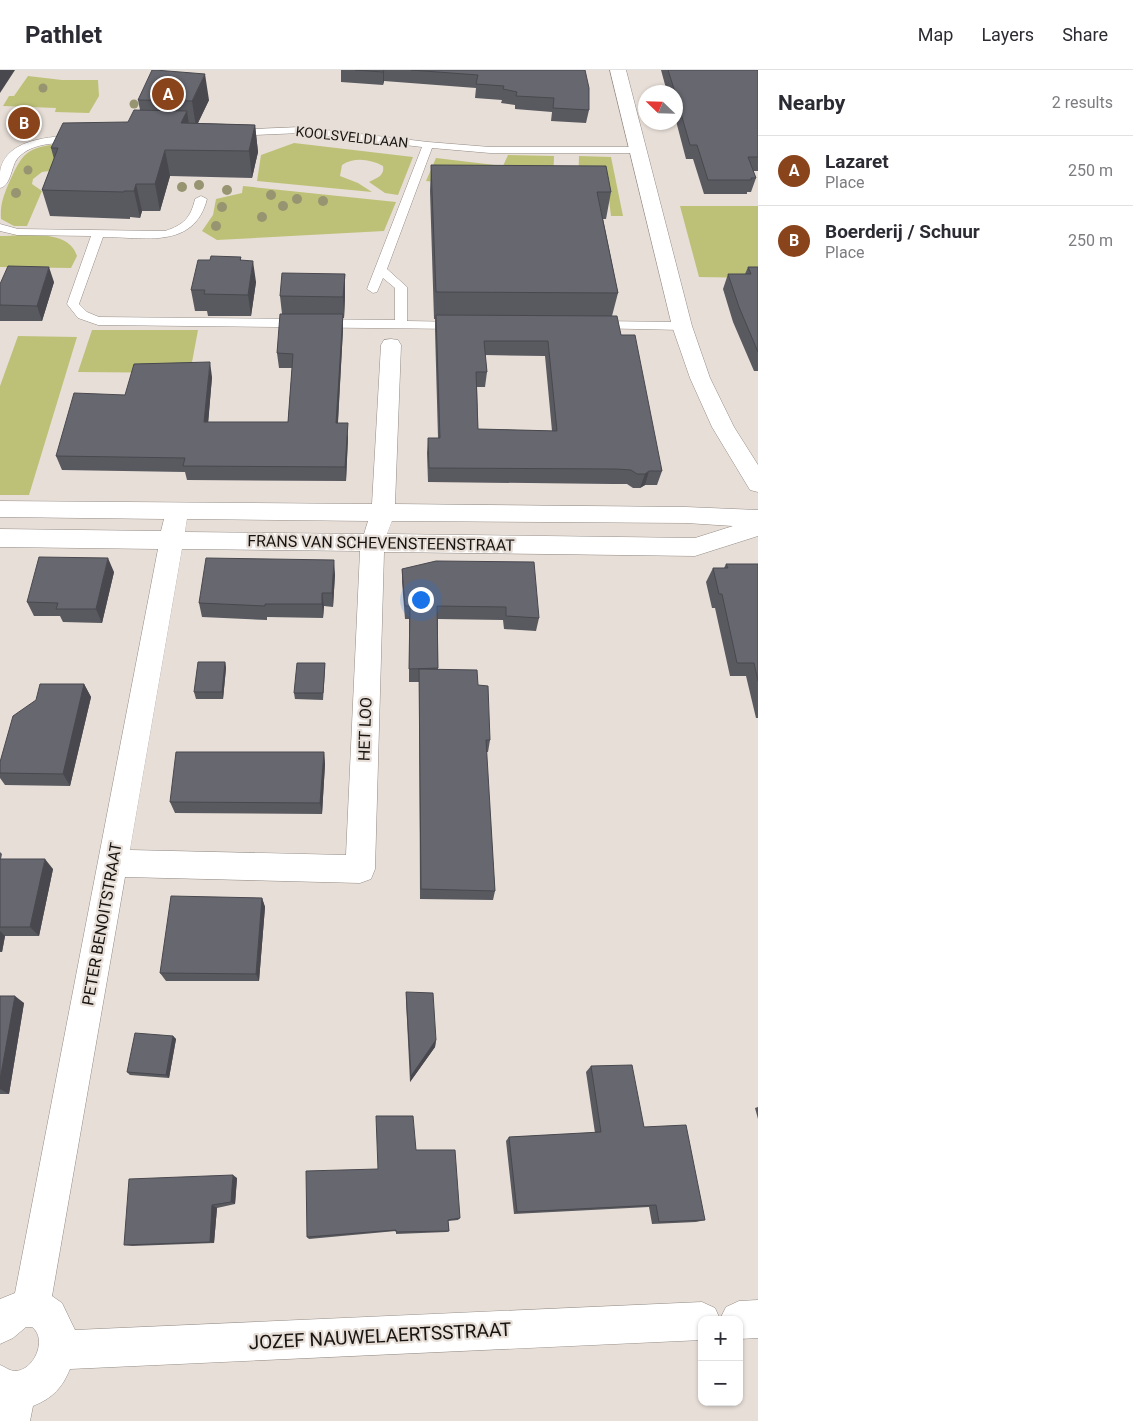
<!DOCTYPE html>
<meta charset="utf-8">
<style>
body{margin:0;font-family:Roboto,sans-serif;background:#f2f2f3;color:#2b2b33}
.controls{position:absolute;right:15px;bottom:15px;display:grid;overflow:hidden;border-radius:10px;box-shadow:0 1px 4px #0004}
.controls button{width:45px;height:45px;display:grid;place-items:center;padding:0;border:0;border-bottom:1px solid #e1e1e2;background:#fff;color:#2b2b33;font:25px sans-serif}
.compass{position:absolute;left:638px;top:15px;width:45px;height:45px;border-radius:50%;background:#fff;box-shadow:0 1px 4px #0004;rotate:293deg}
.you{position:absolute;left:420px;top:529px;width:18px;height:18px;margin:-12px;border:4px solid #fff;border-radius:50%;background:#1a73e8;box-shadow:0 0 0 8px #1a73e833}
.badge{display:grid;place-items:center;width:32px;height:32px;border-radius:50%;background:#89441b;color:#fff;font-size:16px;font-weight:700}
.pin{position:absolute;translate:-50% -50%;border:2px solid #fff;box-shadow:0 1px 5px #0006}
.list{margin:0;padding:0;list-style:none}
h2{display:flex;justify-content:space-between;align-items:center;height:65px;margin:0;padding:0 20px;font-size:21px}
h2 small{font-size:16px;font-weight:400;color:#7c7c81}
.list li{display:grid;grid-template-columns:32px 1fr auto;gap:15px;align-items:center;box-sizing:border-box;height:70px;padding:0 20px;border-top:1px solid #e1e1e2}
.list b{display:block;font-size:19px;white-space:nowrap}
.list p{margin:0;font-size:16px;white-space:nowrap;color:#7c7c81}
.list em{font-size:16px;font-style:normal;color:#7c7c81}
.map{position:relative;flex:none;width:758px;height:1351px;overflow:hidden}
header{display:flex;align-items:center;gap:30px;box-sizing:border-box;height:70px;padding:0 25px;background:#fff;border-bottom:1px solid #e1e1e2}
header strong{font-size:24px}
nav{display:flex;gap:28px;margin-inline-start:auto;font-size:18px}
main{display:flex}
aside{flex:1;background:#fff}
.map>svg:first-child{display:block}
.green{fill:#bdc177}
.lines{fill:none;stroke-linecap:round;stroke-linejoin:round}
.service-casing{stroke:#938b85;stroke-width:1}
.minor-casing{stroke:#938b85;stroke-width:1}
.service{fill:#fff;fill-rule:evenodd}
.minor{fill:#fff;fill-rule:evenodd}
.tree{fill:#979471}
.wall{fill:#595960;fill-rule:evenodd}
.shaded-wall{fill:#48484e}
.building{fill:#676770;stroke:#48484e;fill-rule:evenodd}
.labels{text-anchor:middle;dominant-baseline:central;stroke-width:4.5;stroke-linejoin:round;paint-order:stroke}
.far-street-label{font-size:14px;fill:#171411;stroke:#e7ded7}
.street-label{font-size:16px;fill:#171411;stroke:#e7ded7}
.near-street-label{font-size:19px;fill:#171411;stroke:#e7ded7}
</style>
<header>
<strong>Pathlet</strong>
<nav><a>Map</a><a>Layers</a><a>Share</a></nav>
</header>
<main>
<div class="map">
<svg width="758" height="1351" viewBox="0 0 758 1351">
<rect width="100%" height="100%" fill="#e7ded7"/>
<!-- green -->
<path class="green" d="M28 6 62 10H98L99 26 89 43 55 42 56 38 3 36 9 26H14Z
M63 73 49 101 42 102 33 109 32 114 42 121 27 156H14L1 149C0 136 3 127 8 115 23 82 25 78 63 73Z
M294 73 413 87 398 125 385 123 369 112C376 108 385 106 383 96 370 89 354 87 342 95L340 106 358 113 372 122 257 111 261 85Z
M508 85 554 86 553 121 493 119 426 111 436 88 503 96Z
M579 86 611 87 623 146H611L608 121 578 116Z
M243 116 396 132 384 161 217 170 202 161 213 145 216 129 242 123Z
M680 136H758V208L699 207Z
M0 166C23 166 69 158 77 186L71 198 0 197Z
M92 260H198L190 303 78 302Z
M18 266 77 267 29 425H0V316Z"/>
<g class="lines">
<!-- service casing -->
<g class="service-casing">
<path id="service" d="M301 57 428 72 490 77H637L642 80 637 83H490L432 78 387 199 407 217V251L463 252 465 255 463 258 459 259 98 255 78 248 67 234 91 166 17 165 0 161V154L18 159 165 161C184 155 191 147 195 129L201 126 207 129C194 180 144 167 103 167L79 234 87 242 99 247 395 250V218L383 208 377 222 373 223 367 219 422 77 301 63 233 66 228 63 233 60Z
M77 65 81 66 82 68 81 70C60 75 33 70 17 89 11 97 11 116 0 118 0 113 0 107 0 102 5 68 51 67 77 65Z
M595 251 682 252 688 256 682 260 591 258 589 255 591 252Z"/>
</g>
<!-- minor casing -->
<g class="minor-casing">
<path id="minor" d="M610 0H626L692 256 710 308 734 357 758 395V422L750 420 712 357 690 308 672 256Z
M391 269 398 270 401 275 395 434 686 437 758 440V466L695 486 384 482 375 799 371 809 360 813 125 807 52 1226 62 1233 75 1260 702 1232 715 1238 720 1249 726 1237 739 1231 758 1230V1268L739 1269V1250H702V1270L70 1299C62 1318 53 1328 33 1336L30 1351H0V1295C5 1297 10 1301 15 1301 34 1301 48 1269 32 1257H26L13 1268 0 1274V1229L15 1223 158 479 0 477V459L161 461 164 449 0 447V431L372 434 381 275 384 270ZM187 449 368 451 364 464 185 462ZM392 451 686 453 733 456 695 468 387 464ZM182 479 360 481 346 785 130 780Z"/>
</g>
<!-- service -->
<use href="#service" class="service"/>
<!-- minor -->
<use href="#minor" class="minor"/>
</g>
<!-- trees -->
<g class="tree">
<circle cx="43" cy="18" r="4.5"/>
<circle cx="134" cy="34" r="4.5"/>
<circle cx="28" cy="100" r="4.5"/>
<circle cx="199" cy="115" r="5"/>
<circle cx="182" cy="117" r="5"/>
<circle cx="227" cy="120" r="5"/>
<circle cx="16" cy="123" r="5"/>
<circle cx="271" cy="125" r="5"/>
<circle cx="297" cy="129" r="5"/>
<circle cx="323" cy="131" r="5"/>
<circle cx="283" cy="136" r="5"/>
<circle cx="222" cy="137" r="5"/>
<circle cx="262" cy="147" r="5"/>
<circle cx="216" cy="156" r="5"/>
</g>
<!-- wall -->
<path class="wall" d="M341 0H585L589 40 586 53 551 51 552 42 515 39V35L501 33 502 30 475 28 476 18 384 11 383 15 341 12Z
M661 0H758V101H753L756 108 751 122H747V124H704L693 89H686L676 51V22H667Z
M138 30H209L198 53 255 55 258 82 252 108 170 106 160 141H142L140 148 130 147V149L50 146 42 120 54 89 51 78 128 52 140 40Z
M431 95 611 122 606 149H603L618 223 612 246 621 265 662 401 657 415H645L640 418H633L627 414H612L428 412 427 383 428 368H438L435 260V249H434L430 121ZM485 285 545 286 552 361 478 359 477 317H485L487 302Z
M241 187V190L256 212 251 246H208L207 241H195L191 220 210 190Z
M748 197H758V301H754L733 252 723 219 728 204H745Z
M345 204V226L344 248H343V259L338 353 348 367 346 411 187 410 185 402 62 400 56 386 125 325 212 307 208 352H288L292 298H279L277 283 282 244 280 226Z
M54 212 42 251H0V214Z
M726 494 758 497V648H756L746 606H730L715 538H712L706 512 713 498H724Z
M402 499 539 548 536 561 504 559 503 550 438 549V599L478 615 490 670 488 682H486L495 821 493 830 420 829 419 612H409V549H405L402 512Z
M114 502 102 553 63 552 60 546H34L27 532Z
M335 504 333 537 324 536 323 548 267 547V550L202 547 199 533Z
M225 592 226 598 223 629H196L194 622Z
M325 593V600L323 630 295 629 294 623Z
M84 614 91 627 70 716 5 715 0 708V692Z
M324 682 325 694 322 744 175 743 170 732Z
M0 782 2 784 1 789 53 799 39 866H5L2 882H0Z
M262 828 265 837 259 911H166L160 903Z
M406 922 436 970 435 977 410 1012 406 930Z
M0 926 24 933 9 1024H0Z
M173 966 176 969 169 1008 130 1005 127 1002Z
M591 996 644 1057 705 1150 696 1152 652 1154 649 1137 514 1144 506 1071 509 1067 595 1063 586 1002Z
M758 1037V1049L755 1038Z
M416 1080 460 1148 458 1150 448 1151 449 1161 447 1162 396 1164V1161L309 1169 307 1167 378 1099Z
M237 1108 235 1134 217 1138 214 1173 132 1176 124 1175Z"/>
<!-- shaded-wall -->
<path class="shaded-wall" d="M0 0H15L0 23Z
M384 0V11L383 15V2Z
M205 4 209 30 196 57 192 31Z
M187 41 191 67 181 53Z
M255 55 258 82 252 108 249 81Z
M165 80 170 106 160 141 155 114Z
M136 114 142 141 140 148 134 121Z
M253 191 256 212 251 246 248 225Z
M49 197 54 212 42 251 37 236Z
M345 204V226L344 248 343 227Z
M343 244V259L337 367 336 353Z
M210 292 212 307 207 367 204 352Z
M348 353V367L346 411 345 397Z
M649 401 645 415 640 418 645 404Z
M108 488 114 502 102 553 96 539Z
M334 490 335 504 333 537 332 523Z
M322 523 324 536 323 548 322 534Z
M225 592 226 598 223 629 222 622Z
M84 614 91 627 70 716 63 704Z
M324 682 325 694 322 744 320 733Z
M45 789 53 799 39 866 30 857Z
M262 828 265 837 259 911 256 904Z
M0 861 5 866 2 882 0 881Z
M15 926 24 933 9 1024 0 1019V1010Z
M173 966 176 969 169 1008 166 1005Z
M436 970 435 977 410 1012 411 1006Z
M233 1105 237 1108 235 1134 231 1132Z
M212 1135 217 1138 214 1173 210 1172Z"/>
<!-- building -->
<path class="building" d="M152 0H155L205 4 192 31 138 30Z
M355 0H384L383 2Z
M411 0H585L589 18V40L553 38 554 28 516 26 517 22 503 19 504 16 476 14 478 5Z
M668 0H758V87H748L756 108H751V110H708L697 75H690L676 26V22H675Z
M134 40 187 41 181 53 255 55 249 81 165 80 155 114H136L134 121H124V122L42 120 58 78H51L63 53 128 52Z
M431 95 606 96 611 122H597L618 223 436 222Z
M211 186 241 187 240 190 253 191 248 225 204 224 205 220H191L198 190H210Z
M8 196 49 197 37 236 0 235V214Z
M748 197H758V282L739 237 728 204H751Z
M282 203 345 204 343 227 280 226Z
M280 244H343L336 353H348L345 397 183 396 185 388 56 386 74 323 125 325 134 294 210 292 204 352H288L293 284 277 283Z
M436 245 617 246 621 265H635L662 401H649L645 404H637L631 400 616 399 429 398 428 368H440ZM484 271H548L557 361 478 359 476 302H487Z
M39 487 108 488 96 539H56L58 533 27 532Z
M206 488 334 490 332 523H322V534H265V536L199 533Z
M436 491 534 492 539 548 506 546V537L437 536 438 598 409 599 410 536H405L402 499Z
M726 494H758V611L754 593H737L722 524H719L713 498H728Z
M198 592H225L222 622H194Z
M297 593H325L323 623H294Z
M419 599 477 600 478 615 488 616 490 670H486L495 821 421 819Z
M40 614H84L63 704 0 703V692L13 646 36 630Z
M176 682H324L320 733 170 732Z
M0 789H45L30 857H0Z
M171 826 262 828 256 904 160 903Z
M406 922 433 923 436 970 411 1006Z
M0 926H15L0 1010Z
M135 963 173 966 166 1005 127 1002Z
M632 995 644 1057 686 1055 705 1150 659 1152 656 1135 517 1142 509 1067 601 1062 591 996Z
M376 1046H413L416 1080H455L460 1148 448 1150 449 1161 396 1162V1160L307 1167 306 1101 378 1099Z
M233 1105 231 1132 212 1135 210 1172 124 1175 129 1109Z"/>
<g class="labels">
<!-- far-street labels -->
<g class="far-street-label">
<text transform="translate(352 67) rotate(6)">KOOLSVELDLAAN</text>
</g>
<!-- street labels -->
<g class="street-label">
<text transform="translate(381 473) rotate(1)">FRANS VAN SCHEVENSTEENSTRAAT</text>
<text transform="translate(365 659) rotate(-88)">HET LOO</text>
<text transform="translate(102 854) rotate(-80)">PETER BENOITSTRAAT</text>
</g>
<!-- near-street labels -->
<g class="near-street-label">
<text transform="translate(380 1266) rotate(-3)">JOZEF NAUWELAERTSSTRAAT</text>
</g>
</g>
</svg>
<div class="controls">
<button>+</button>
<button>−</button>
</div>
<svg class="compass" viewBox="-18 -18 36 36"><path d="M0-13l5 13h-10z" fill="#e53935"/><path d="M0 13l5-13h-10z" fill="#7c7c81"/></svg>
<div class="you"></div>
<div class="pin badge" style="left:168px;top:24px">A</div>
<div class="pin badge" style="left:24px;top:53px">B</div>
</div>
<aside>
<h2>Nearby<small>2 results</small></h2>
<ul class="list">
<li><span class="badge">A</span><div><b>Lazaret</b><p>Place</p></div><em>250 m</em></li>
<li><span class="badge">B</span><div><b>Boerderij / Schuur</b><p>Place</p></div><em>250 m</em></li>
</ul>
</aside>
</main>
